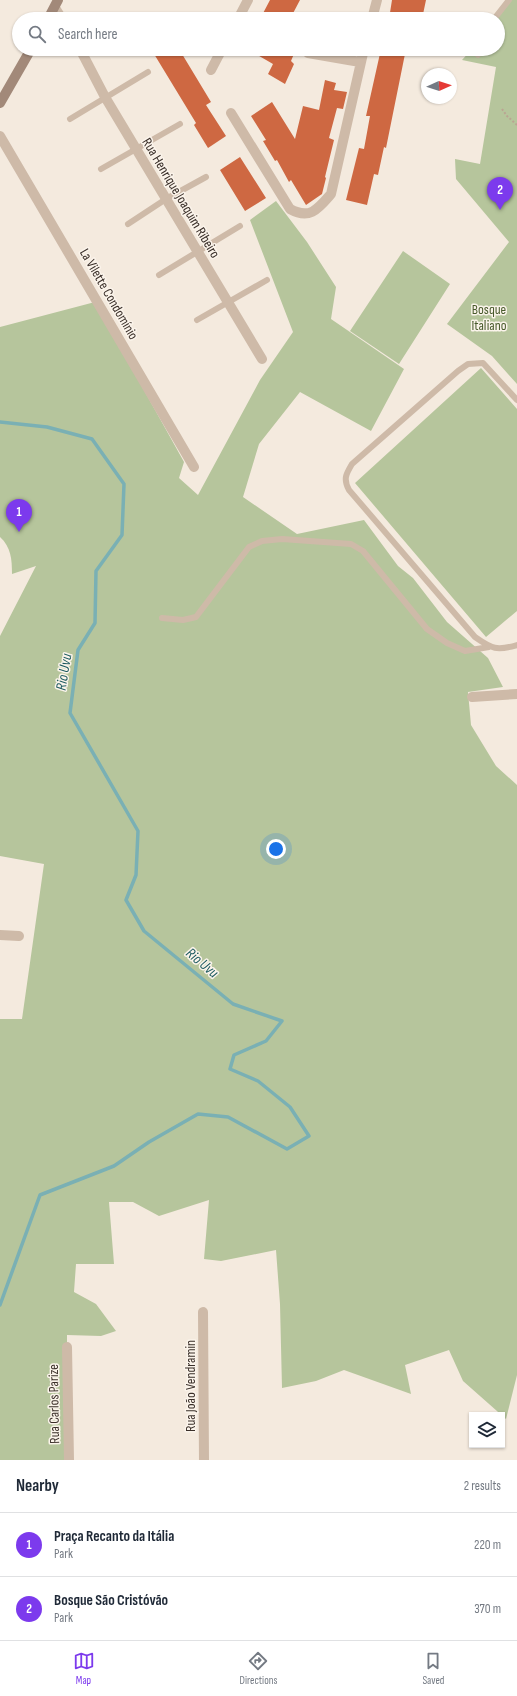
<!DOCTYPE html>
<meta charset="utf-8">
<style>
body{margin:0;font-family:"Sofia Sans Condensed",sans-serif;background:#f6f6f7;color:#1f2937}
.controls{position:absolute;right:12px;bottom:12px;display:grid;overflow:hidden;border-radius:0px;box-shadow:0 1px 3px #0004}
.controls button{width:36px;height:36px;display:grid;place-items:center;padding:0;border:0;border-bottom:1px solid #e0e1e3;background:#fff;color:#1f2937;font:20px sans-serif}
.compass{position:absolute;left:421px;top:68px;width:36px;height:36px;border-radius:50%;background:#fff;box-shadow:0 1px 3px #0004;rotate:87deg}
.you{position:absolute;left:276px;top:849px;width:14px;height:14px;margin:-10px;border:3px solid #fff;border-radius:50%;background:#1a73e8;box-shadow:0 0 0 6px #1a73e833}
.badge{display:grid;place-items:center;width:26px;height:26px;border-radius:50%;background:#7c3aed;color:#fff;font-size:13px;font-weight:700}
.pin{position:absolute;translate:-50% -33px;filter:drop-shadow(0 1px 2px #0008)}
.pin::after{content:'';position:absolute;top:21px;width:14px;height:12px;background:inherit;clip-path:polygon(0 0,100% 0,50% 100%)}
.list{margin:0;padding:0;list-style:none}
h2{display:flex;justify-content:space-between;align-items:center;height:52px;margin:0;padding:0 16px;font-size:17px}
h2 small{font-size:13px;font-weight:400;color:#747a83}
.list li{display:grid;grid-template-columns:26px 1fr auto;gap:12px;align-items:center;box-sizing:border-box;height:64px;padding:0 16px;border-top:1px solid #e0e1e3}
.list b{display:block;font-size:15px;white-space:nowrap}
.list p{margin:0;font-size:13px;white-space:nowrap;color:#747a83}
.list em{font-size:13px;font-style:normal;color:#747a83}
.icon{flex:none;width:22px;height:22px;fill:none;stroke:currentColor;stroke-width:2;stroke-linecap:round;stroke-linejoin:round}
.map{position:relative;flex:none;width:517px;height:1460px;overflow:hidden}
.search{position:absolute;background:#fff;box-shadow:0 1px 3px #0004;left:12px;right:12px;top:12px;height:44px;display:flex;align-items:center;gap:10px;box-sizing:border-box;padding:0 14px;border-radius:22px;color:#747a83;font-size:15px}
.sheet{height:180px;background:#fff}
nav{display:flex;justify-content:space-around;align-items:center;box-sizing:border-box;height:56px;border-top:1px solid #e0e1e3;background:#fff;font-size:11px;color:#747a83}
nav a{display:grid;justify-items:center;gap:2px}
nav .on{color:#7c3aed}
.map>svg:first-child{display:block}
.green{fill:#b6c59c}
.lines{fill:none;stroke-linecap:round;stroke-linejoin:round}
.stream{stroke:#7ab0b4;stroke-width:3.5}
.building{fill:#ce6842}
.path{stroke:#baa492;stroke-width:2;stroke-dasharray:2 2;stroke-linecap:butt}
.service{stroke:#cebaa8;stroke-width:6}
.minor{stroke:#cebaa8;stroke-width:10}
.secondary{stroke:#a28979;stroke-width:10}
.labels{text-anchor:middle;dominant-baseline:central;stroke-width:3;stroke-linejoin:round;paint-order:stroke}
.street-label{font-size:14px;fill:#3a2f29;stroke:#fbf4eb}
.park-label{font-size:14px;fill:#485a2b;stroke:#fbf4eb}
.water-label{font-size:15px;font-style:italic;fill:#1b595f;stroke:#fbf4eb}
</style>
<div class="map">
<svg width="517" height="1460" viewBox="0 0 517 1460">
<rect width="100%" height="100%" fill="#f4eade"/>
<!-- green -->
<path class="green" d="M511 0H517V384L492 356 447 324 509 242 456 179 455 159 480 164 496 67 462 60 472 49H498V19H495Z
M276 201 307 242 336 287 331 319 404 369 371 431 300 392 259 444 243 497 297 534 364 520 398 566 413 578 447 622 488 658 503 687 468 692 471 725 496 766 517 785V1375L506 1419 463 1381 449 1350 405 1365 411 1394 344 1370 316 1381 282 1388 280 1304 276 1250 221 1261 204 1259 209 1200 159 1216 133 1202H109L114 1264H76L74 1292 96 1304 116 1331 101 1336 67 1335V1460H0V1019H22L44 864 0 856V636L36 566 12 574C12 559 11 547 0 537V327L95 302 184 462 179 478 198 495 260 380 293 332 250 220Z
M403 251 450 284 399 364 350 331Z
M481 368 517 409V611L486 637 355 483Z"/>
<g class="lines">
<!-- stream -->
<path class="stream" d="M0 422 47 427 92 439 124 484 122 535 96 571 95 623 78 650 70 713 138 831 136 875 126 900 144 931 233 1004 282 1021 266 1041 234 1055 230 1069 258 1081 290 1107 309 1136 287 1149 228 1117 198 1114 149 1142 114 1166 40 1195 0 1305"/>
</g>
<!-- building -->
<path class="building" d="M270 0H300L290 19H260Z
M392 0H426L422 19H389Z
M151 49H179L211 102 206 105 226 136 208 148 194 125 196 123Z
M247 49H296L291 61 294 64 285 84 268 74 273 64Z
M381 49H406L386 148 384 147 378 175 374 174 367 205 346 200 359 148 364 149 370 116H366Z
M325 80 336 83 334 90 347 92 343 109 337 108 329 138 334 140 325 177 326 178 322 194 306 205 291 180 289 182 277 160 275 161 263 141 266 140 251 116 272 102 295 139 303 106 319 110Z
M240 157 266 198 245 211 220 170Z"/>
<g class="lines">
<!-- path -->
<path class="path" d="M502 109 507 116 517 125"/>
<!-- service -->
<path class="service" d="M494 19 509 0
M478 55 481 49
M70 119 148 72
M101 169 180 124
M128 224 166 199 206 177
M159 275 240 226
M197 320 267 280
M517 400 483 363 468 364 458 371 352 464C346 474 343 479 349 490L475 637C492 649 497 651 517 645
M162 618 183 620 196 617 249 547 262 541 282 539 351 544 363 551 427 629 447 643 465 651 489 647"/>
<!-- minor -->
<path class="minor" d="M55 8 62 19
M238 19 248 0
M372 19 377 0
M80 49 105 97 262 359
M308 53 360 62
M211 70 222 49
M231 113 290 209C310 220 318 209 331 194L364 49
M0 136 194 467
M472 697 517 694
M0 935 19 936
M203 1312 204 1460
M67 1347 69 1460"/>
<!-- secondary -->
<path class="secondary" d="M48 19 58 0
M0 103 31 49"/>
</g>
<g class="labels">
<!-- street labels -->
<g class="street-label">
<text transform="translate(181 198) rotate(59)">Rua Henrique Joaquim Ribeiro</text>
<text transform="translate(109 294) rotate(60)">La Vilette Condomínio</text>
<text transform="translate(190 1386) rotate(-90)">Rua João Vendramin</text>
<text transform="translate(54 1404) rotate(-91)">Rua Carlos Parize</text>
</g>
<!-- park labels -->
<g class="park-label">
<text x="489" y="309">Bosque<tspan x="489" dy="16">Italiano</tspan></text>
</g>
<!-- water labels -->
<g class="water-label">
<text transform="translate(64 672) rotate(-81)">Rio Uvu</text>
<text transform="translate(202 963) rotate(40)">Rio Uvu</text>
</g>
</g>
</svg>
<div class="controls">
<button><svg class="icon" aria-label="layers" viewBox="0 0 24 24"><path d="M12 4l9 5-9 5-9-5zM3 14l9 5 9-5"/></svg></button>
</div>
<svg class="compass" viewBox="-18 -18 36 36"><path d="M0-13l5 13h-10z" fill="#e53935"/><path d="M0 13l5-13h-10z" fill="#747a83"/></svg>
<div class="you"></div>
<div class="pin badge" style="left:19px;top:532px">1</div>
<div class="pin badge" style="left:500px;top:210px">2</div>
<div class="search"><svg class="icon" aria-label="search" viewBox="0 0 24 24"><circle cx="10" cy="10" r="6"/><path d="M15 15l6 6"/></svg>Search here</div>
</div>
<section class="sheet">
<h2>Nearby<small>2 results</small></h2>
<ul class="list">
<li><span class="badge">1</span><div><b>Praça Recanto da Itália</b><p>Park</p></div><em>220 m</em></li>
<li><span class="badge">2</span><div><b>Bosque São Cristóvão</b><p>Park</p></div><em>370 m</em></li>
</ul>
</section>
<nav>
<a class="on"><svg class="icon" aria-label="map" viewBox="0 0 24 24"><path d="M3 6l6-2 6 2 6-2v14l-6 2-6-2-6 2zM9 4v14M15 6v14"/></svg>Map</a>
<a><svg class="icon" aria-label="directions" viewBox="0 0 24 24"><path d="M12 3l9 9-9 9-9-9zM9 14v-3h6M13 9l2 2-2 2"/></svg>Directions</a>
<a><svg class="icon" aria-label="saved" viewBox="0 0 24 24"><path d="M7 4h10v16l-5-4-5 4z"/></svg>Saved</a>
</nav>
